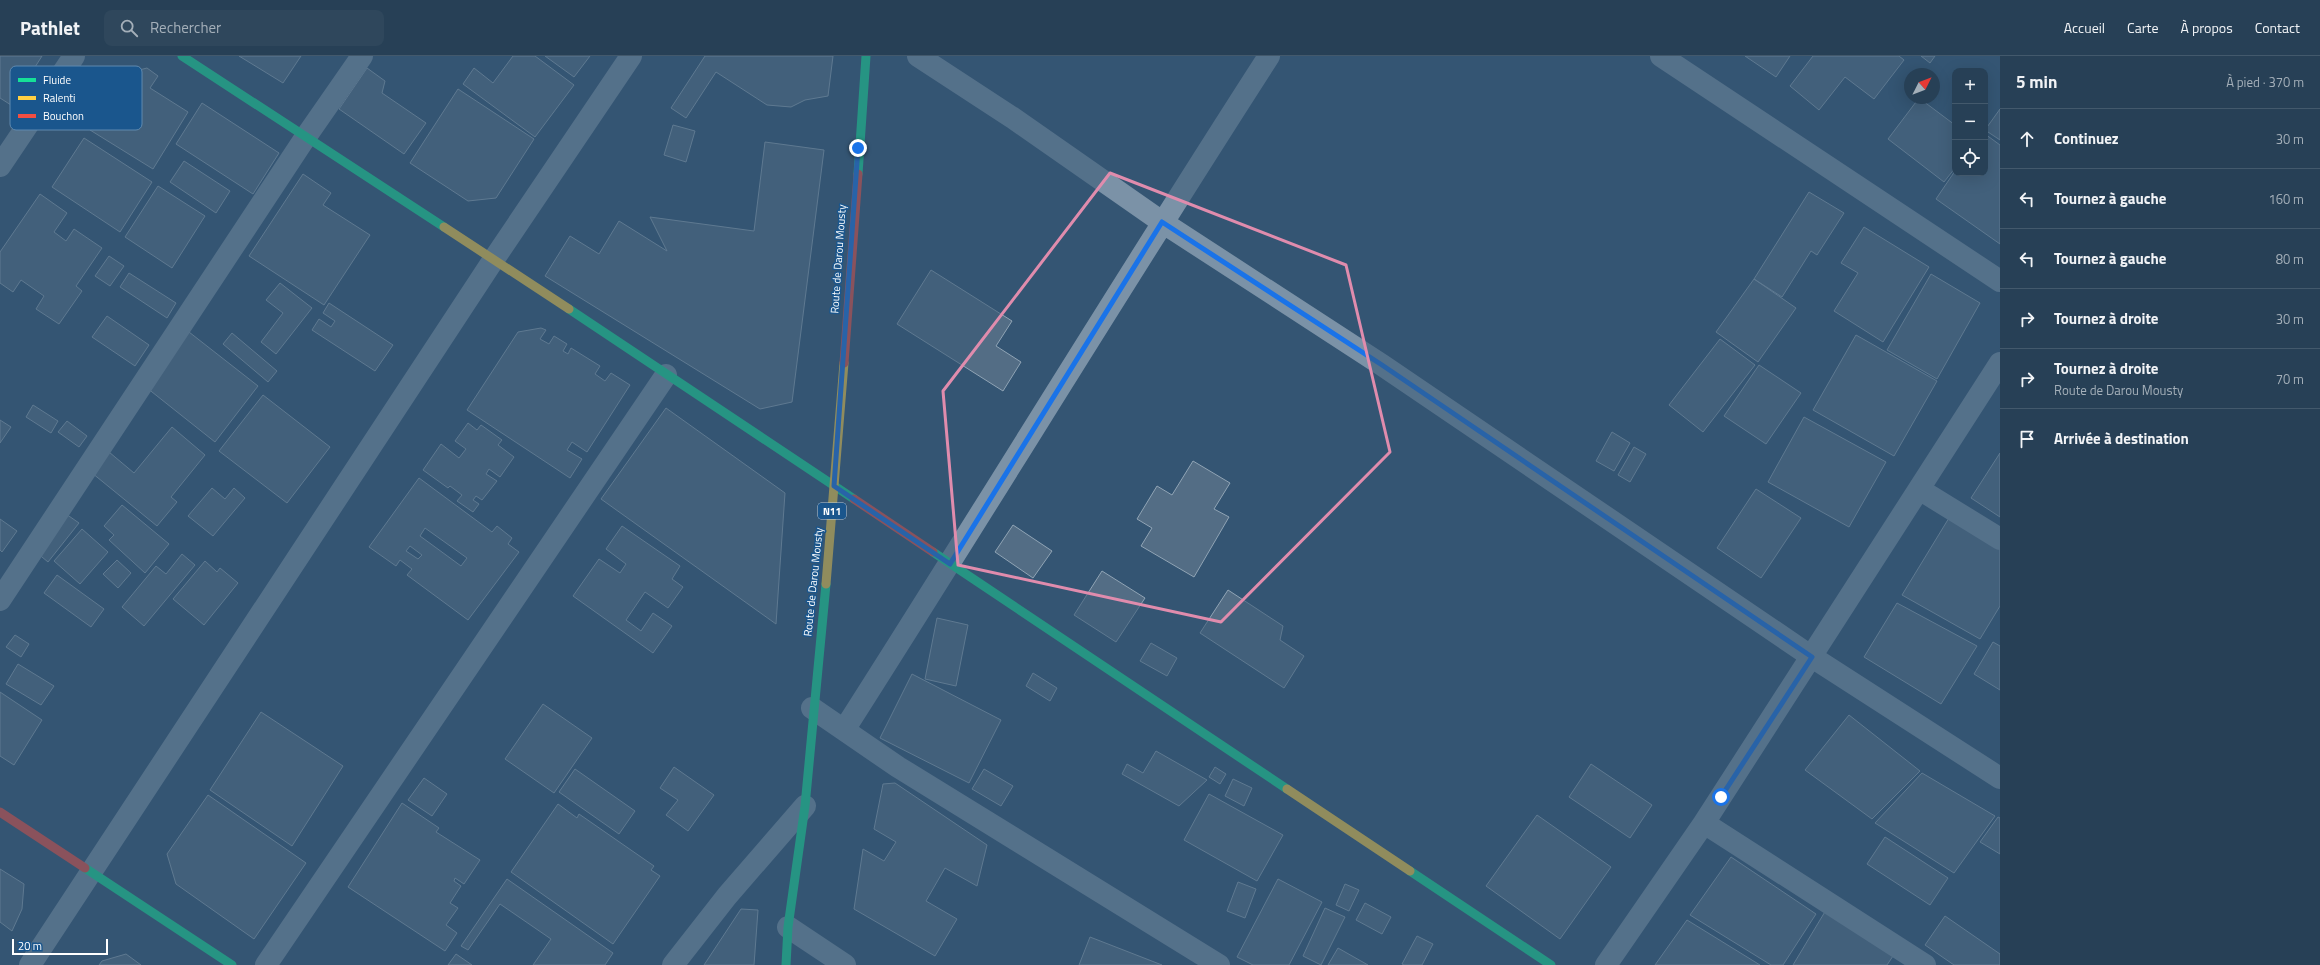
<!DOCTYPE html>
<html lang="fr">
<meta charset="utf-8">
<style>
body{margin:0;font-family:"Titillium Web",sans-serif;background:#2f475c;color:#f1f3f6}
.controls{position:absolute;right:12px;top:12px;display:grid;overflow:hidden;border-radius:8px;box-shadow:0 4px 16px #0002}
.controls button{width:36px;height:36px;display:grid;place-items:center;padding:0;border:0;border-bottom:1px solid #43596c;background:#274056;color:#f1f3f6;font:20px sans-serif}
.compass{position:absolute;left:1904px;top:12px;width:36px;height:36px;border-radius:50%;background:#274056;box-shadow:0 4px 16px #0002;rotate:48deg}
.scale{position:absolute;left:12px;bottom:10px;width:96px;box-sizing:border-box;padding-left:4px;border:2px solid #fff;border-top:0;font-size:11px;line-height:14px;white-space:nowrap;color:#fff;-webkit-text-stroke:3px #1a568d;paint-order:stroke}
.stop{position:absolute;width:12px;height:12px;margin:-9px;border:3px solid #1a73e8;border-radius:50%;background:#fff}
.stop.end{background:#1a73e8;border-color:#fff;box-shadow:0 1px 4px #0008}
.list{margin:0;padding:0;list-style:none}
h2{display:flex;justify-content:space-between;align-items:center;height:52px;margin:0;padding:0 16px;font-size:17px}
h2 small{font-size:13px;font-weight:400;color:#a4afb9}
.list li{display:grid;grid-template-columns:26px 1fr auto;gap:12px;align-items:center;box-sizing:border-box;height:60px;padding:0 16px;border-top:1px solid #43596c}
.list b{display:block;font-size:15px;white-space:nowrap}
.list p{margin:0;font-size:13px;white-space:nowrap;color:#a4afb9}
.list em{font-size:13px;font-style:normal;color:#a4afb9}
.icon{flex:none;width:22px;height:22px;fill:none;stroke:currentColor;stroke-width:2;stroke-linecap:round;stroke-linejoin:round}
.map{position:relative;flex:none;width:2000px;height:909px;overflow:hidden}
header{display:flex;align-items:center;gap:24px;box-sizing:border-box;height:56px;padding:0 20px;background:#274056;border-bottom:1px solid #43596c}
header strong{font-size:19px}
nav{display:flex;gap:22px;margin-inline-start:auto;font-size:14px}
.search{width:280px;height:36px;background:#2f475c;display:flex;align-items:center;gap:10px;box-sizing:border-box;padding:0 14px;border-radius:8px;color:#a4afb9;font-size:15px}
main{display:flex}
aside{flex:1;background:#274056}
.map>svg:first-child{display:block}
.building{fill:#536d85;stroke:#90a4b5;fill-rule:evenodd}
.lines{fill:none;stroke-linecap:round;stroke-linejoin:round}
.street{stroke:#7b92a7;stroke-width:22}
.fast{stroke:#16e098;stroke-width:9}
.slow{stroke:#ffcf43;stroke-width:9}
.jam{stroke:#f24e42;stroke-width:9}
.route{stroke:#1a73e8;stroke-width:5}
.marked{fill:none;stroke:#e08cad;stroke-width:3;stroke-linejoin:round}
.labels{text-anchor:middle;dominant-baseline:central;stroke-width:3;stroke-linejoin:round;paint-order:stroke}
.shield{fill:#1a568d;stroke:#baccdd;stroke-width:1}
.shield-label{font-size:10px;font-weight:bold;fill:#fff}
.street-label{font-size:11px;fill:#fff;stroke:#1a568d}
.key{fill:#1a568d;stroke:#5f89af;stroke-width:1}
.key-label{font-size:11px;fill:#fff}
</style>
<header>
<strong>Pathlet</strong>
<div class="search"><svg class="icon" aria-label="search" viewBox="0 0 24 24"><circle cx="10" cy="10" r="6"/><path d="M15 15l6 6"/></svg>Rechercher</div>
<nav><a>Accueil</a><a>Carte</a><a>À propos</a><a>Contact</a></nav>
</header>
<main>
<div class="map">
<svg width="2000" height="909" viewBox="0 0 2000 909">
<rect width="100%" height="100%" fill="#345573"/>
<!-- building -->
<path class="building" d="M0 0H42L11 49 0 42Z
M239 0H301L283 27Z
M513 0H535L574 29 535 81 463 28 474 12 493 27Z
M545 0H590L574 21Z
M705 0H833L828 40 805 44 791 51 767 49 716 16 686 62 671 52Z
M1745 0H1790L1776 21Z
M1813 0H1899L1904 4 1874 43 1845 21 1819 54 1790 30Z
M1921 0H1935L1930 7Z
M147 12 158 20 150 32 188 56 153 113 90 74 124 18Z
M367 12 385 25 382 37 426 67 404 98 339 53Z
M458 33 534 83 496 142 468 145 410 107Z
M1919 42 1955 69V112L1944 126 1888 83Z
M202 47 279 97 253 138 176 88Z
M2000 53V84L1985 74Z
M673 69 695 75 686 106 664 99Z
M1985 78 2000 89V188L1936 143 1955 115V117H1985Z
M84 82 152 126 120 176 52 131Z
M765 86 824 94 792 346 760 353 545 220 570 180 599 198 619 165 667 195 650 161 754 175Z
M184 105 230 135 216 157 170 126Z
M303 118 331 137 323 149 370 179 324 249 249 200Z
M158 130 205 160 172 212 125 181Z
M1809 136 1844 157 1817 199 1811 195 1782 241 1754 223Z
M40 138 67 157 54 176 66 185 74 173 102 192 76 230 82 235 59 268 36 253 44 240 21 224 13 236 0 227V196Z
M1864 171 1929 211 1883 286 1834 255 1858 217 1841 207Z
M109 200 124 210 110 230 95 220Z
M931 214 1012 265 996 290 1021 306 1003 335 897 268Z
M129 217 176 247 167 262 120 231Z
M1931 218 1980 247 1937 323 1887 294Z
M1754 223 1796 252 1758 306 1716 276Z
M280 227 312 252 276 298 261 286 283 257 266 244Z
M329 247 393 289 375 315 312 274 319 263 331 271 335 265 323 257Z
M107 260 149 289 135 310 92 281Z
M541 272 546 274 540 283 549 288 554 280 567 288 563 295 568 298 571 292 600 310 595 318 605 325 611 317 630 329 587 396 572 386 567 394 582 403 570 422 467 354 518 276Z
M189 276 258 330 215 386 147 332Z
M232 277 277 315 268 326 223 288Z
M1856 279 1937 325 1894 400 1813 354Z
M1720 283 1755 309 1703 376 1669 349Z
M1759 309 1801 337 1766 388 1724 360Z
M263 339 330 391 287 447 219 395Z
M33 349 58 365 51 377 26 361Z
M666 352 785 437 776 568 601 443Z
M1804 361 1886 406 1849 471 1768 426Z
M0 364 11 371 0 387Z
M67 365 87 380 79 391 58 376Z
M468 367 477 374 481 369 502 384 498 389 514 401 500 421 489 413 486 418 497 425 482 444 476 440 473 444 479 448 473 456 457 445 462 439 450 430 448 432 423 414 441 388 459 402 466 393 455 385Z
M172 371 205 399 171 441 177 446 157 470 92 417 109 396 134 417Z
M1612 376 1630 387 1614 415 1596 405Z
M1634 391 1646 398 1630 426 1618 419Z
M2000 397V461L1971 442Z
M1193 405 1230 427 1214 453 1229 461 1194 521 1141 490 1152 472 1137 463 1157 430 1172 439Z
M419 422 492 476 497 470 512 482 508 488 519 496 468 564 407 519 412 513 400 504 396 510 369 491ZM425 472 467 502 461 510 420 480ZM410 490 422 499 418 503 406 495Z
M212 432 225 443 234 432 245 442 213 480 188 460Z
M1756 433 1801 462 1761 522 1717 492Z
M122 449 169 488 145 517 109 484 114 479 104 470Z
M1952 457 2000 487V550L1980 583 1902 539Z
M66 458 79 467 48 506 36 496Z
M0 463 17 475 2 496 0 494Z
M1013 469 1052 495 1033 522 995 496Z
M622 470 680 510 672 523 683 531 668 552 645 536 626 564 641 575 653 557 672 570 653 597 573 540 599 503 620 517 626 508 606 493Z
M82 473 108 496 80 528 54 505Z
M182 498 195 509 144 570 122 551 156 510 166 518Z
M117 504 131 517 118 532 103 518Z
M205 505 217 516 220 512 238 527 204 569 173 543Z
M1102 515 1145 542 1116 586 1074 559Z
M57 519 104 553 91 571 44 537Z
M1228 534 1283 570 1280 584 1304 600 1284 632 1200 577Z
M1897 547 1977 590 1941 648 1864 601Z
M937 562 968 569 956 630 925 623Z
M15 579 29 588 21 601 6 591Z
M1993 586 2000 590V634L1974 618Z
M1151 587 1177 602 1167 620 1140 605Z
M18 608 54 630 41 649 6 628Z
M1033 617 1057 632 1050 645 1026 630Z
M912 618 1001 664 969 727 880 682Z
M0 636 42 664 14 709 0 700Z
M543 648 592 682 554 737 505 703Z
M261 656 343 710 292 790 210 734Z
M1849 659 1920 715 1872 763 1805 714Z
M1156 695 1207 724 1179 750 1122 718 1127 708 1143 717Z
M1591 708 1652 749 1630 782 1569 741Z
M674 711 714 739 688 775 666 759 678 744 660 732Z
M1215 711 1226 718 1220 728 1209 721Z
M575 713 635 755 619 778 559 736Z
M984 713 1013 730 1001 750 972 733Z
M1922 717 1995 760 1954 817 1875 767Z
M424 722 447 738 432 760 408 744Z
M1233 723 1252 732 1244 750 1225 740Z
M895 727 987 789 977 830 945 812 926 845 957 863 935 900 854 853 863 793 884 805 896 786 874 773 883 728Z
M1209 738 1283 779 1257 825 1184 784Z
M208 739 306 807 254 883 176 828 167 798Z
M402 747 439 772 436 776 480 804 464 828 455 822 454 825 461 830 450 847 458 852 446 869 457 877 445 895 348 831Z
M558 748 577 762 579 758 654 810 651 814 660 820 613 888 511 816Z
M1537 759 1611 811 1560 883 1486 830Z
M1998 761 2000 762V798L1980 786Z
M1885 781 1948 822 1930 849 1867 808Z
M1731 801 1816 858 1783 909H1771L1690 859Z
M0 813 24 828 22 853 12 875 0 866Z
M507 823 613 897 605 909H533L551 883 500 848 468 894 461 890Z
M1278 823 1322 846 1289 909H1253L1237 901Z
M1238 826 1256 833 1245 862 1227 855Z
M1345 828 1359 834 1349 855 1336 849Z
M1365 847 1391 861 1382 878 1356 864Z
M1325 852 1345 861 1321 909 1303 900Z
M741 853 758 854 754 909H704Z
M1826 854 1895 897 1887 909H1793Z
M1945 860 2000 898V909H1954L1925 889Z
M1687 864 1760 909H1655Z
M1417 880 1433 888 1422 909H1404L1402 908Z
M1090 881 1162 909H1079Z
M1338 892 1368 909H1328Z
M126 898 141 909H99L102 905Z
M456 898 472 909H448Z"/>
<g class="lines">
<!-- street -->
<path class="street" d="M918 0 1013 62 1162 166 1382 309 1812 601 2000 722
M1661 0 2000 225
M0 110 74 0
M1919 433 2000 483
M0 544 305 82 362 0
M812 652 898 711 1219 909
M844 674C987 450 1125 223 1269 0
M1704 767 1925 909
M788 871 845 909
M30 909 494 203 631 0
M266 909 666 319
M673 909 727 840 805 750
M1606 909 1704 767 2000 307"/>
<!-- fast -->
<path class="fast" d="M182 0 444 171
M858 118 866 0
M569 253 854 443
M933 496 1287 733
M85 812 232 909
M1410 815 1551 909
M786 909 788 871 805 750 826 528"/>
<!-- slow -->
<path class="slow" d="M444 171 569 253
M826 528 844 307
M1287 733 1410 815"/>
<!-- jam -->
<path class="jam" d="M844 307 858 118
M854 443 933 496
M0 756 85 812"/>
</g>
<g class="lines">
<!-- route -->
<path class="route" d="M858 92 834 430 950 508 1162 166 1382 309 1812 601 1721 741"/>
</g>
<!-- marked area -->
<path d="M0 0H2000V909H0ZM1110 117 1346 209 1390 396 1221 566 958 509 943 335Z" fill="#345573" fill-opacity=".55" fill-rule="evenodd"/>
<path class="marked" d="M1110 117 1346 209 1390 396 1221 566 958 509 943 335Z"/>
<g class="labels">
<!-- shield labels -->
<rect class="shield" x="818" y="447" width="28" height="16" rx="3"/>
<g class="shield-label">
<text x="832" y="455">N11</text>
</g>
<!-- street labels -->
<g class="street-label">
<text transform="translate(838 203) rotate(-86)">Route de Darou Mousty</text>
<text transform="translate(813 526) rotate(-84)">Route de Darou Mousty</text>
</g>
</g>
<!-- legend -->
<rect x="10" y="10" width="132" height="64" rx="6" class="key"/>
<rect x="18" y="22" width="18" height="4" fill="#16e098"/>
<rect x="18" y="40" width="18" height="4" fill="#ffcf43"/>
<rect x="18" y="58" width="18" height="4" fill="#f24e42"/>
<g class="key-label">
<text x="43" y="28">Fluide</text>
<text x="43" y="46">Ralenti</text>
<text x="43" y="64">Bouchon</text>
</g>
</svg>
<div class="controls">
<button>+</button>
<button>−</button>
<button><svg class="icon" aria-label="locate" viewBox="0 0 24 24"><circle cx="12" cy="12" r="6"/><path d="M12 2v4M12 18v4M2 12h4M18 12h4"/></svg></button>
</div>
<svg class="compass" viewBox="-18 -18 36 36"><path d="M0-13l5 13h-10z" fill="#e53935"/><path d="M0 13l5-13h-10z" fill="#a4afb9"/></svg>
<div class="scale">20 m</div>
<div class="stop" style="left:1721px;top:741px"></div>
<div class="stop end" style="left:858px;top:92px"></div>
</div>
<aside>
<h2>5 min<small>À pied · 370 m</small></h2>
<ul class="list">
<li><svg class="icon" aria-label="ahead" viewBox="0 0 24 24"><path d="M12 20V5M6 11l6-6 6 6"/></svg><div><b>Continuez</b></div><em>30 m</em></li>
<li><svg class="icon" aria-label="left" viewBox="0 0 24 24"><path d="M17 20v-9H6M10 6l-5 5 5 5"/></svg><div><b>Tournez à gauche</b></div><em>160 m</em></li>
<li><svg class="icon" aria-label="left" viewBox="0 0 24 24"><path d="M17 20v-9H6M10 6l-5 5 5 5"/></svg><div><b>Tournez à gauche</b></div><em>80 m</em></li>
<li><svg class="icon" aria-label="right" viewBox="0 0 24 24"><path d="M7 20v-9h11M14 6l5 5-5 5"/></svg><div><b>Tournez à droite</b></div><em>30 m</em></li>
<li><svg class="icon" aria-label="right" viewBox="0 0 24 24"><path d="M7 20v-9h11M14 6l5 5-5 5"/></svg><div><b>Tournez à droite</b><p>Route de Darou Mousty</p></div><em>70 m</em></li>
<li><svg class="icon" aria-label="arrive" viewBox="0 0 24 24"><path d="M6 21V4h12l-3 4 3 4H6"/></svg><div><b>Arrivée à destination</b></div></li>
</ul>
</aside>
</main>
